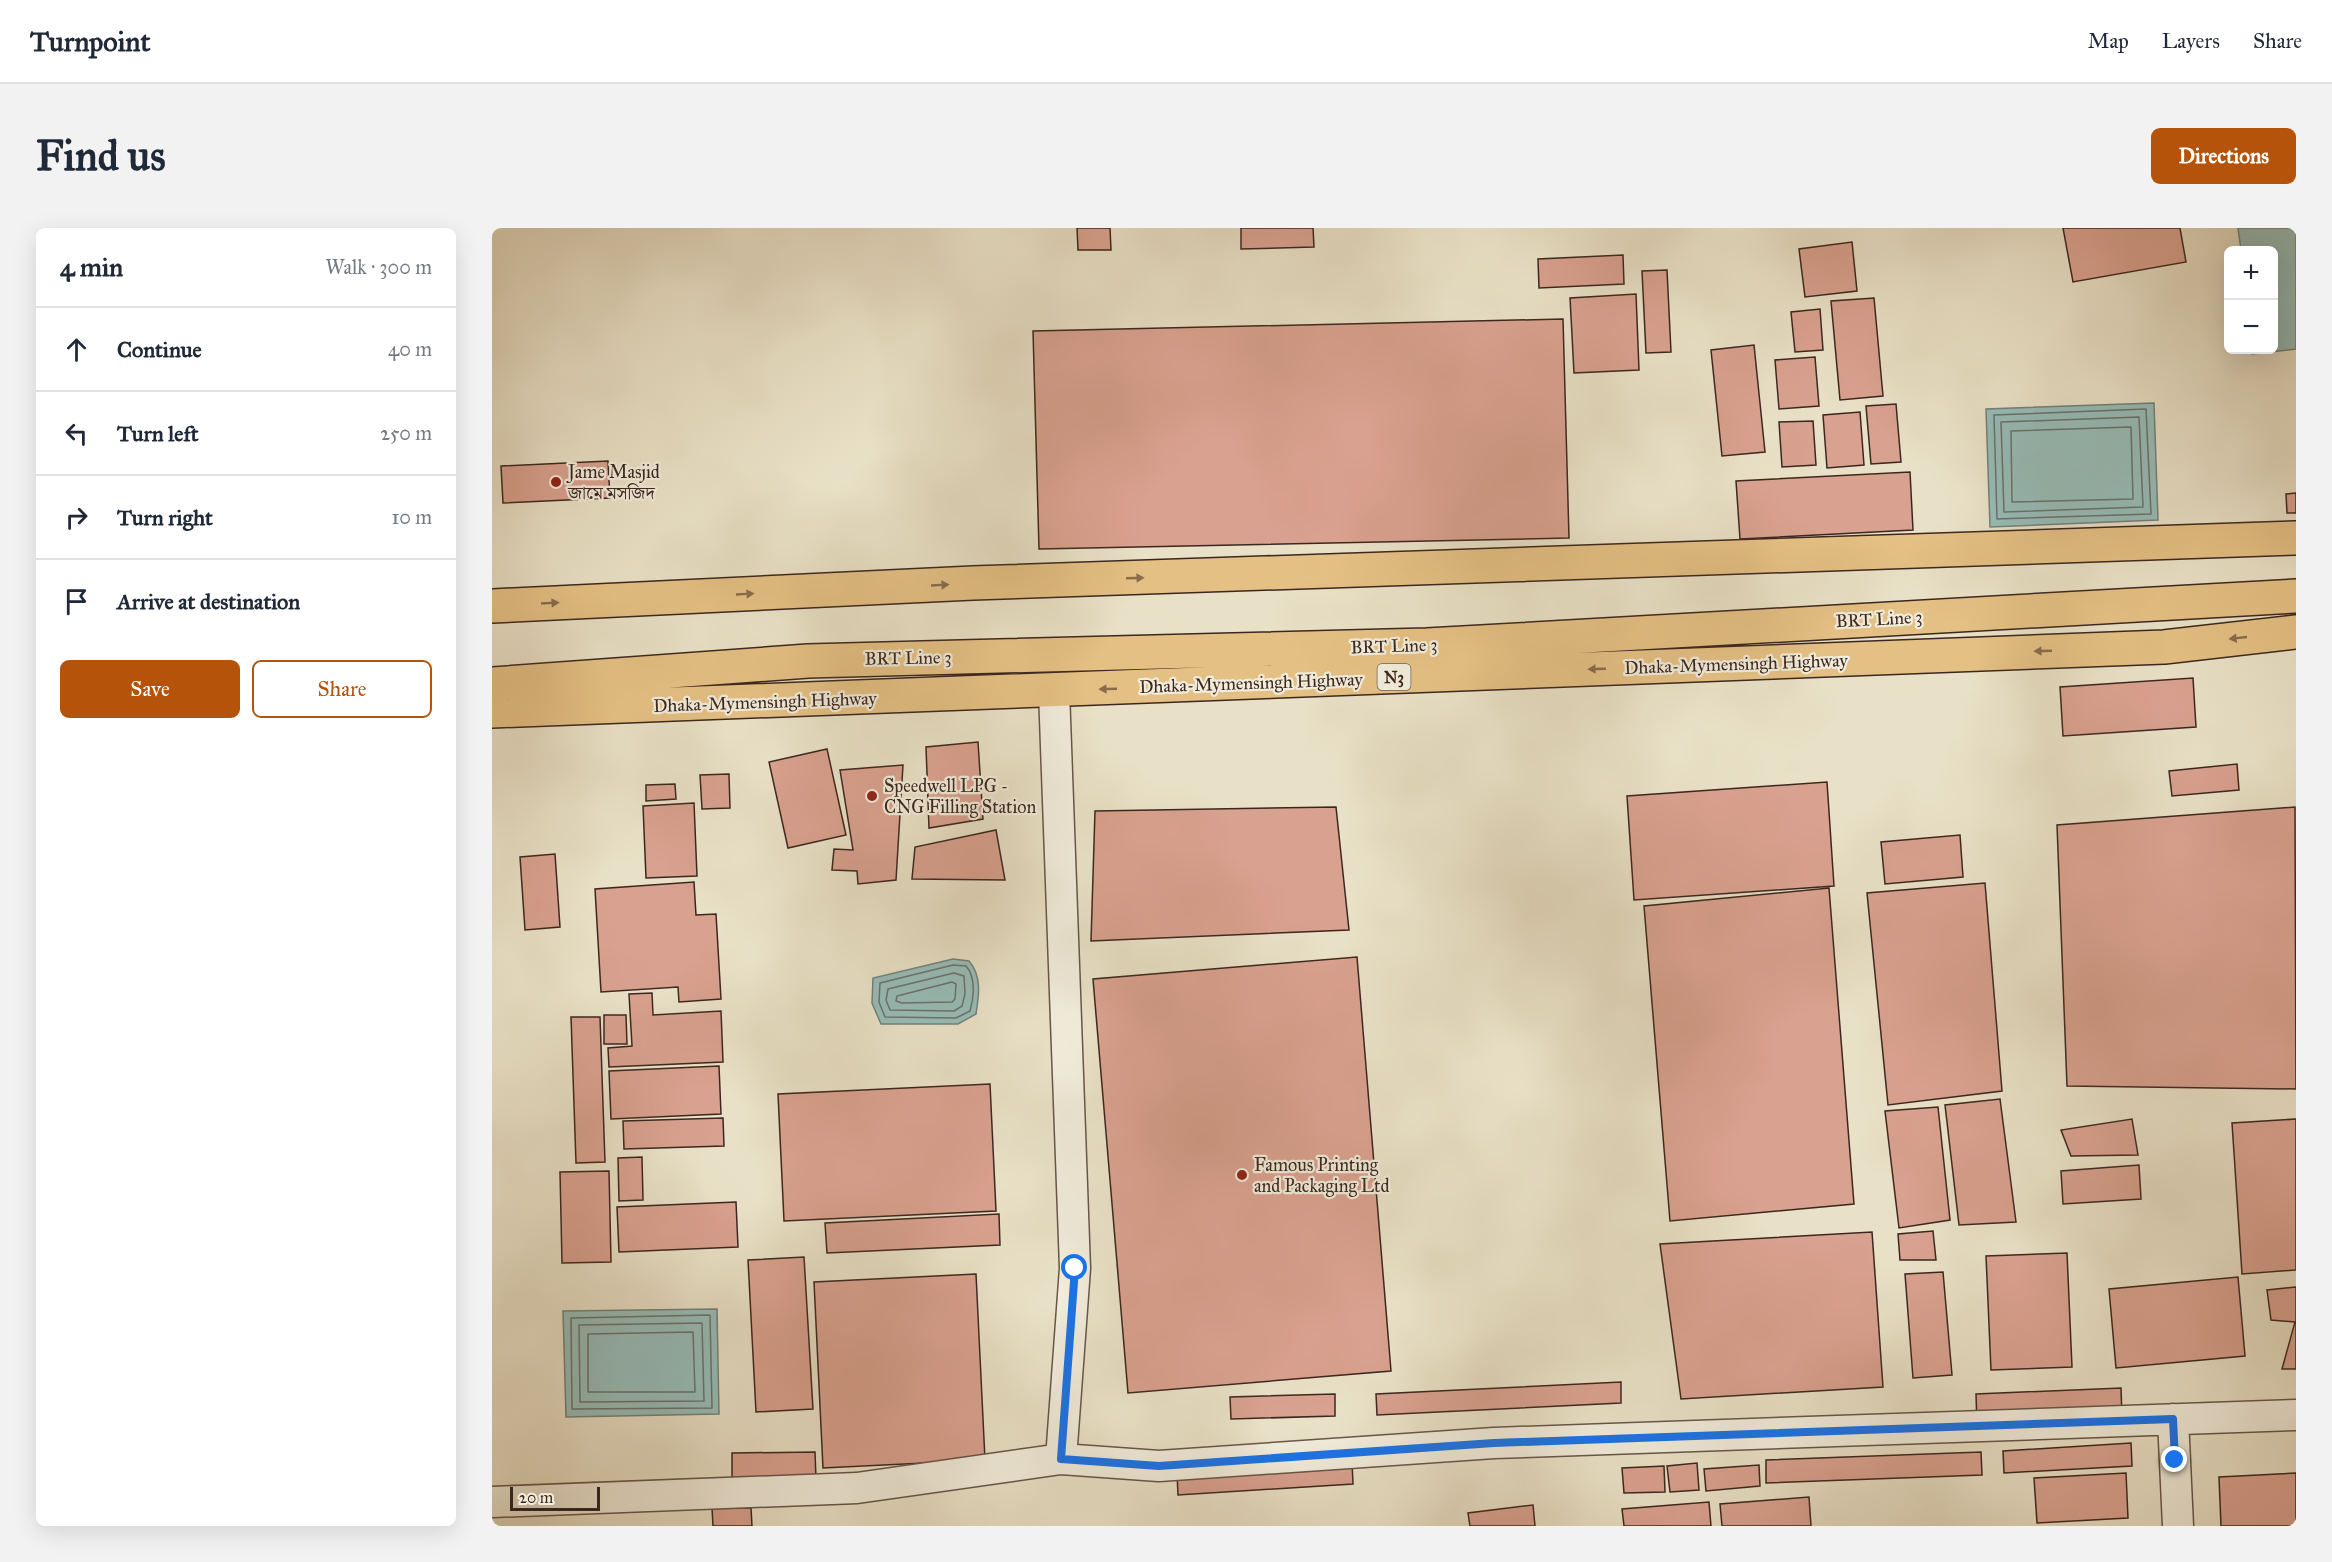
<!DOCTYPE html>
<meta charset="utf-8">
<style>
body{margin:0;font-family:"IM FELL Great Primer","Noto Serif Bengali",serif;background:#f2f2f3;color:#1f2937}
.controls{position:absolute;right:18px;top:18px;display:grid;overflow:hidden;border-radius:9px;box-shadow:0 6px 24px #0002}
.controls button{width:54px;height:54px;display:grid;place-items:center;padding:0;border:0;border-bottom:2px solid #e0e1e3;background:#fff;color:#1f2937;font:30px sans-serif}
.scale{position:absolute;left:18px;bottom:15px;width:90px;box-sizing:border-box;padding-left:6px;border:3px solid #3c271f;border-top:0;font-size:16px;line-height:21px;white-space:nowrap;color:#3c271f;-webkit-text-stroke:4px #f1ecdb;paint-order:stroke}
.stop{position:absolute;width:18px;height:18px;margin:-14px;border:4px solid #1a73e8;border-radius:50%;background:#fff}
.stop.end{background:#1a73e8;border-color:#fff;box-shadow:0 2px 6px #0008}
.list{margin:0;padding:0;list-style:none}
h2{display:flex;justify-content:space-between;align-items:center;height:78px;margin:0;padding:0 24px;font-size:26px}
h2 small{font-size:20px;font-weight:400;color:#747a83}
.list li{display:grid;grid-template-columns:39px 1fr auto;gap:18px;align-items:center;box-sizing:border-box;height:84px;padding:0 24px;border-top:2px solid #e0e1e3}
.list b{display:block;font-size:22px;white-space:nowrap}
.list em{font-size:20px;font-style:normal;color:#747a83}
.actions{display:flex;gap:12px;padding:18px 24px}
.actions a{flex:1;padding:14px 0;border:2px solid #b45309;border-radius:9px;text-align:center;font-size:21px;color:#b45309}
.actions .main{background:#b45309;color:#fff}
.icon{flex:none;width:33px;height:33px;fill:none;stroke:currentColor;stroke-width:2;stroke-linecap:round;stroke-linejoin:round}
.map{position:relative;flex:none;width:1804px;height:1298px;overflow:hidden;border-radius:9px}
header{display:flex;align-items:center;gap:36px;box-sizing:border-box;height:84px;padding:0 30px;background:#fff;border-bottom:2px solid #e0e1e3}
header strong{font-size:28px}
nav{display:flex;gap:33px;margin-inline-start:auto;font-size:21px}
.intro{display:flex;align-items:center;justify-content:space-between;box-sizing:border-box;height:144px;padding:0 36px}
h1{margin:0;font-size:42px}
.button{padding:15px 27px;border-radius:9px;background:#b45309;color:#fff;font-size:21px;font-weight:700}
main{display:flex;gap:36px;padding:0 36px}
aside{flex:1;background:#fff;border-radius:9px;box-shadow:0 6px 24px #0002}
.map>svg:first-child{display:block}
.water{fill:#97bdb9;stroke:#73817b;stroke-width:1.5}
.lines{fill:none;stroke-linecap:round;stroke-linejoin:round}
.shore{stroke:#6a726c;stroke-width:1.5}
.building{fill:#d9a18f;stroke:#3c271f;stroke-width:1.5}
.street-casing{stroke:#675649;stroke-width:33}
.highway-casing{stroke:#3c271f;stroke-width:36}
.street{stroke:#f1ecdb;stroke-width:30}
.highway{stroke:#e4c084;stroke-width:33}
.oneway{fill:#886c4c}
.route{stroke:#1a73e8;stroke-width:8}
.poi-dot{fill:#8f2418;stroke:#f1ecdb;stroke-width:2}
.labels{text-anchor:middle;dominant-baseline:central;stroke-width:4.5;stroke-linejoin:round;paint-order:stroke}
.shield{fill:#f1ecdb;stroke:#726257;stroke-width:1.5}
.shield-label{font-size:16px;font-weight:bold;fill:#3c271f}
.poi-label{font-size:18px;fill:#3c271f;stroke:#f1ecdb;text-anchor:start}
.street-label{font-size:18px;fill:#3c271f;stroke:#f1ecdb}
</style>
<header>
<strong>Turnpoint</strong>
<nav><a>Map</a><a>Layers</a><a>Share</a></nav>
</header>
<div class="intro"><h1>Find us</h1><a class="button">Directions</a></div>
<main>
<aside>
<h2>4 min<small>Walk · 300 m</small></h2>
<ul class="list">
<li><svg class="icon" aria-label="ahead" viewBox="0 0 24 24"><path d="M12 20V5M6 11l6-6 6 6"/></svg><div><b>Continue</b></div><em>40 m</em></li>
<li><svg class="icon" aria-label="left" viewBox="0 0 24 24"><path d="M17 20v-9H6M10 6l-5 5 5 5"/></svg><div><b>Turn left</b></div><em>250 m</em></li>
<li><svg class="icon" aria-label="right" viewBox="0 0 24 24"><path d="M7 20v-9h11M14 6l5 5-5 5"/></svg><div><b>Turn right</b></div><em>10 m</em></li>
<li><svg class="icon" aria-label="arrive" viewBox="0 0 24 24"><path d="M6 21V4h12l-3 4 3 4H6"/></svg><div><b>Arrive at destination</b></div></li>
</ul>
<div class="actions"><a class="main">Save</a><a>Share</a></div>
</aside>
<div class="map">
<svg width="1804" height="1298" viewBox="0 0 1804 1298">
<rect width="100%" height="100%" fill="#e9e1c7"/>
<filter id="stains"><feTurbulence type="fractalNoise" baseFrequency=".00333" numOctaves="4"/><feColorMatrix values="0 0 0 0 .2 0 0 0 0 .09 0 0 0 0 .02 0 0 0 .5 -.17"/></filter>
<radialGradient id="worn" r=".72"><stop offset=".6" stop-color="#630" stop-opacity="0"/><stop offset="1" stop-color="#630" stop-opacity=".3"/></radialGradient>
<!-- water -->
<path class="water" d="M1746 0H1804V121L1760 126V122H1782V22H1749Z
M1662 175 1666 292 1498 299 1494 181Z
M461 731 477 733C490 748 487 767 484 786L466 796H389L380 775 381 750Z
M225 1081 227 1186 74 1189 71 1083Z"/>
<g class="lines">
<!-- shore -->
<path class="shore" d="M1654 181 1659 286 1505 291 1502 187Z
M1647 189 1651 279 1512 284 1509 194Z
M1639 199 1641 271 1520 274 1519 203Z
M461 737 474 738C484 749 482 770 478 783L464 790 393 789 387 774 388 755Z
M462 745 472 748 473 766 470 778 462 783 398 782 394 772 396 761Z
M460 754 464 756 463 771 460 774 410 775 404 773 405 768Z
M218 1087 220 1180 80 1181 79 1090Z
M210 1095 212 1173 88 1174 87 1097Z
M201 1104 203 1164H96V1106Z"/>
</g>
<!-- building -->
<path class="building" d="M585 0H618L619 22H586Z
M749 0H821L822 19 749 21Z
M1571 0H1688L1694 34 1581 54Z
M1360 14 1365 63 1313 69 1307 21Z
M1131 27 1132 56 1047 60 1046 31Z
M1175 42 1179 124 1154 125 1150 43Z
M1144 66 1147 142 1082 145 1078 70Z
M1382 70 1391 168 1348 172 1339 73Z
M1328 81 1331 122 1303 124 1299 84Z
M1071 91 1077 310 547 321 541 103Z
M1262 117 1273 224 1230 228 1219 122Z
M1323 129 1327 178 1287 181 1283 132Z
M1404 176 1409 234 1379 236 1374 178Z
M1368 184 1372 237 1335 240 1331 187Z
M1321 193 1324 237 1290 239 1287 194Z
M116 233 118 270 11 275 9 238Z
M1418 244 1421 302 1248 311 1244 253Z
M1804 265V285H1795L1794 266Z
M1701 450 1704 499 1571 508 1568 459Z
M486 514 491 591 437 600 434 519Z
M335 521 354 607 296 620 277 534Z
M1745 536 1747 562 1680 568 1677 543Z
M411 537 404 652 366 656 365 643 340 642 342 621 361 622 348 542Z
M237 546 238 580 210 581 208 547Z
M1335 554 1342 658 1142 672 1135 568Z
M183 556 184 571 154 573V557Z
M202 575 205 648 154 650 151 578Z
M844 579 857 702 599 713 603 583Z
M1803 579 1804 861 1575 858 1565 597Z
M504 602 513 652 420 651 423 619Z
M1468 607 1471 649 1393 656 1389 614Z
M63 626 68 699 33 702 28 629Z
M202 654 204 687 224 686 229 771 187 774 186 759 109 764 103 661Z
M1493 655 1510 863 1396 877 1375 665Z
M1337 660 1362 976 1178 993 1152 678Z
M865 729 899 1143 636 1165 601 751Z
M160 765 161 787 229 783 231 834 117 839 116 820 140 818 137 766Z
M112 787H134L135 816H112Z
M79 789H108L113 934 84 935Z
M227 838 229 886 119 891 117 843Z
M498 856 504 983 292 993 286 866Z
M1508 871 1524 994 1467 997 1453 877Z
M1446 879 1458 992 1407 1000 1393 883Z
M231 890 232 918 132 921 131 893Z
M1640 891 1646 927 1579 928 1569 902Z
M1804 891V1042L1750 1046 1740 895Z
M150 929 151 972 127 973 126 930Z
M1647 937 1649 971 1571 976 1569 943Z
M117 943 119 1034 70 1035 68 944Z
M244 974 246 1019 127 1024 125 979Z
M507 986 508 1017 335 1025 333 995Z
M1441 1003 1444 1032H1408L1406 1006Z
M1380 1004 1391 1159 1189 1171 1168 1016Z
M1575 1025 1580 1139 1499 1142 1494 1028Z
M312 1029 321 1181 264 1184 256 1032Z
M1451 1044 1460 1147 1421 1150 1413 1046Z
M484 1046 493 1232 331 1240 322 1054Z
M1746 1049 1753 1128 1624 1140 1617 1061Z
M1804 1059V1141H1790L1803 1094 1779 1092 1775 1062Z
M1129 1154V1175L885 1187 884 1166Z
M1629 1160 1630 1190 1485 1197 1484 1166Z
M843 1166V1188L739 1191 738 1169Z
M1639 1215 1640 1238 1512 1245 1511 1223Z
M323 1224 324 1251 240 1252V1225Z
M1489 1224 1490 1247 1274 1255V1232Z
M860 1234 861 1256 686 1267 685 1245Z
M1205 1235 1207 1262 1178 1264 1175 1238Z
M1267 1237 1268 1258 1214 1263 1212 1241Z
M1172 1238 1173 1264 1132 1265 1130 1240Z
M1634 1245 1636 1290 1545 1295 1542 1250Z
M1804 1245V1298H1729L1727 1249Z
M1317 1269 1319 1298H1230L1228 1276Z
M1217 1274 1219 1298H1132L1130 1281Z
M1041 1277 1043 1298H978L976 1285Z
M220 1280H259L260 1298H221Z"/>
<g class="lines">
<!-- street casing -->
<g class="street-casing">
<path id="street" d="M562 463 583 1040 569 1231 667 1238 1002 1215 1804 1187
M1681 1191 1686 1298
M0 1274 365 1260 569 1231"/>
</g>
<!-- highway casing -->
<g class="highway-casing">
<path id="highway" d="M0 378 481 355 1804 310
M0 456 316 433 935 417 1804 368
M0 483 1672 419 1804 404"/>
</g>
<!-- street -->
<use href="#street" class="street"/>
<!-- highway -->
<use href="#highway" class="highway"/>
</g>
<!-- one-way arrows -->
<defs><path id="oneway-solid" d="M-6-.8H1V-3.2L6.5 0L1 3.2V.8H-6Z" transform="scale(1.5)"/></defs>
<g class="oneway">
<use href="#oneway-solid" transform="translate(643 350) rotate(-2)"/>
<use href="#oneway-solid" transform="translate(448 357) rotate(-3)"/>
<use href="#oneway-solid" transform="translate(253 366) rotate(-3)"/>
<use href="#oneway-solid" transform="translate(58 375) rotate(-3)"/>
<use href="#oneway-solid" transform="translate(1746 410) rotate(174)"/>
<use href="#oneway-solid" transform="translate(1551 423) rotate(178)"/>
<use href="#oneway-solid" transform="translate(1105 441) rotate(178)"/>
<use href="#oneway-solid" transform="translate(616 461) rotate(178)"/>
</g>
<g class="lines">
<!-- route -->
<path class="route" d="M583 1040 569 1231 667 1238 1002 1215 1681 1191 1683 1232"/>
</g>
<!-- markers -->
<g class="poi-dot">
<circle cx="64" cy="254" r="6"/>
<circle cx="380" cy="568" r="6"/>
<circle cx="750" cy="947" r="6"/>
</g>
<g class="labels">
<!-- shield labels -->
<rect class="shield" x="885.5" y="436" width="33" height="26" rx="4.5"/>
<g class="shield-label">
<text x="902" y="449">N3</text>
</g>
<!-- poi labels -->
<g class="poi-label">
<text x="76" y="244">Jame Masjid<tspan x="76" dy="21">জামে মসজিদ</tspan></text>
<text x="392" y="558">Speedwell LPG -<tspan x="392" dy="21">CNG Filling Station</tspan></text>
<text x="762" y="937">Famous Printing<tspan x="762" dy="21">and Packaging Ltd</tspan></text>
</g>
<!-- street labels -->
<g class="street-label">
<text transform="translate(1387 391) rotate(-3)">BRT Line 3</text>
<text transform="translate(902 418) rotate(-2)">BRT Line 3</text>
<text transform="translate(416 430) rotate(-1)">BRT Line 3</text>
<text transform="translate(1244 436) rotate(-2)">Dhaka-Mymensingh Highway</text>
<text transform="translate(759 455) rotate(-2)">Dhaka-Mymensingh Highway</text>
<text transform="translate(273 474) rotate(-2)">Dhaka-Mymensingh Highway</text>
</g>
</g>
<rect width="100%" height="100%" filter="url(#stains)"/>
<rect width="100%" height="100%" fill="url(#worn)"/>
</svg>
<div class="controls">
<button>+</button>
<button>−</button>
</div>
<div class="scale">20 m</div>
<div class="stop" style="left:583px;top:1040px"></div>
<div class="stop end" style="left:1683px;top:1232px"></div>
</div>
</main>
